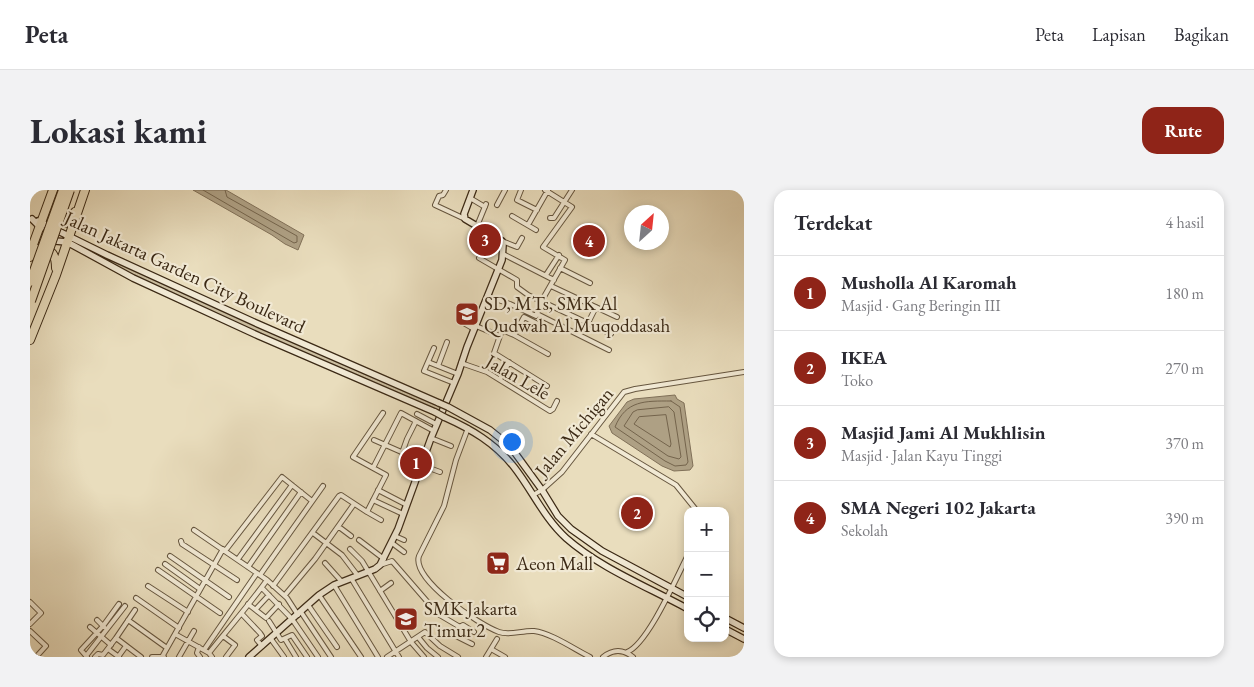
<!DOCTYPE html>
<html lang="id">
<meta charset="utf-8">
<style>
body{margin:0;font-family:"EB Garamond",serif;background:#f2f2f3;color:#2b2b33}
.controls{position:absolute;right:15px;bottom:15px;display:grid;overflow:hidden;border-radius:10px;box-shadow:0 2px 8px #0003}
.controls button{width:45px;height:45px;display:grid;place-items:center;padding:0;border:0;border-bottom:1px solid #e1e1e2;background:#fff;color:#2b2b33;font:25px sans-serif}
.compass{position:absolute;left:594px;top:15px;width:45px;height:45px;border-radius:50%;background:#fff;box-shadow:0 2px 8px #0003;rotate:27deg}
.you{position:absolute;left:481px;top:251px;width:18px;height:18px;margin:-12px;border:4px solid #fff;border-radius:50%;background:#1a73e8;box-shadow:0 0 0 8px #1a73e833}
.badge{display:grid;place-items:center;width:32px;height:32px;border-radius:50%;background:#8f2418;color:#fff;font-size:16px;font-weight:700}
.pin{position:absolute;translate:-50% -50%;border:2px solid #fff;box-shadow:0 1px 5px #0006}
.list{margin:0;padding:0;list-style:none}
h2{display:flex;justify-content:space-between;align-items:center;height:65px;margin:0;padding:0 20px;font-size:21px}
h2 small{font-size:16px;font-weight:400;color:#7c7c81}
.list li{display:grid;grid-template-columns:32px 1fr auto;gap:15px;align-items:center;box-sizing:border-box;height:75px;padding:0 20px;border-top:1px solid #e1e1e2}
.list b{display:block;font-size:19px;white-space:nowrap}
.list p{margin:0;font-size:16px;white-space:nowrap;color:#7c7c81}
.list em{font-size:16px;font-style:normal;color:#7c7c81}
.icon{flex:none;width:28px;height:28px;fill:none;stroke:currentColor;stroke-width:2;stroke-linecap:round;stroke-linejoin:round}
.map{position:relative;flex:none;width:714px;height:467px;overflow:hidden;border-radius:15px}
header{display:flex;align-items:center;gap:30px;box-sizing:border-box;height:70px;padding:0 25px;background:#fff;border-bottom:1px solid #e1e1e2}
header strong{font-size:24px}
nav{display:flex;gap:28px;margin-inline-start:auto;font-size:18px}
.intro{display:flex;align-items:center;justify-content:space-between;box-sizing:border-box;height:120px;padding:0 30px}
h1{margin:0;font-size:35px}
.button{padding:12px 22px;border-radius:15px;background:#8f2418;color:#fff;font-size:18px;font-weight:700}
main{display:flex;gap:30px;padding:0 30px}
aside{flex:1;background:#fff;border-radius:15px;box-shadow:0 2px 8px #0003}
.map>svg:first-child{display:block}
.green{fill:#cbbea0;stroke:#83745a}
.water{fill:#aea084;stroke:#807058}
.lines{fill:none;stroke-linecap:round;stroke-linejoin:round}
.shore{stroke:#74644c;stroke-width:1}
.street-casing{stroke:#66563f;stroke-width:6}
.secondary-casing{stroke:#3b2915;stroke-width:8}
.highway-casing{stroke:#3b2915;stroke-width:10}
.street{stroke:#f1e9d4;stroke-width:4}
.secondary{stroke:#f1e9d4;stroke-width:5.5}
.highway{stroke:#e9ddbd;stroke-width:8}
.secondary-bridge-casing{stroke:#3b2915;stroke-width:8;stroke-linecap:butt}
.highway-bridge-casing{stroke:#3b2915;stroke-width:10;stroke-linecap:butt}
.secondary-bridge{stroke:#f1e9d4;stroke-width:5.5}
.highway-bridge{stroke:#e9ddbd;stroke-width:8}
.labels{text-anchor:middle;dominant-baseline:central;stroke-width:4.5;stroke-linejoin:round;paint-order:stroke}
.street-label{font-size:19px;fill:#3b2915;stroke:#f1e9d4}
.poi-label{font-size:19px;fill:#3b2915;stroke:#f1e9d4;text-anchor:start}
</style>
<header>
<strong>Peta</strong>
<nav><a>Peta</a><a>Lapisan</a><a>Bagikan</a></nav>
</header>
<div class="intro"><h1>Lokasi kami</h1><a class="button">Rute</a></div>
<main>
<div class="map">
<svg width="714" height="467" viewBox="0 0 714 467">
<rect width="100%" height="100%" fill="#e9ddbd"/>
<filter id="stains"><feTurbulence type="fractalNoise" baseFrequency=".004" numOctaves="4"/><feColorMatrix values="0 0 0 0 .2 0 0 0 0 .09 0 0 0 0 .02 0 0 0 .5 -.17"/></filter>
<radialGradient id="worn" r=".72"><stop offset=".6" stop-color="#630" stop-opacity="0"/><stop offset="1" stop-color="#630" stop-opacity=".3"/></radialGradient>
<!-- green -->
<path class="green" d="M39 46 413 215 409 224 103 88 40 54Z"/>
<!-- water -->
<path class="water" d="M163 0H196L274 45 268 60 255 54 242 45Z
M645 205 647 209 654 213 663 276 660 280 644 281 632 276 582 243 579 236 597 212 604 209Z"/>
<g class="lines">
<!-- shore -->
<path class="shore" d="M173 0 264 53 267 52V46L197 7 195 0
M641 211 650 217 658 272 656 275 645 276 635 271 585 237C596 210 615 211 641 211Z
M639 217 644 222 651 267 649 269 638 266 594 236 603 222 607 220Z
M636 225 641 254 640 257 604 234 609 227Z"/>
<!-- street casing -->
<g class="street-casing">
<path id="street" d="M416 0 413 5 409 6 405 15 435 29
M491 0 487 10 507 20
M440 8 455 17
M467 15 475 0
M482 26 506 40
M520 28H524L542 0
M498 35 518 0
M447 36 456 14
M472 51 487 57 492 48
M473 64 524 90
M449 68 487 90V97L498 105 581 144
M530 78 560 93
M516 85 529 65
M521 96 587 127
M457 106 480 114 506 126
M511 112 535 70 513 57 542 17 515 0
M507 124 579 160
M506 125 513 112
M430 131 444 139
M558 133 566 117
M508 134 494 127 484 145 472 140 464 163 517 196
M446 136 470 146
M484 145 518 164
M404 158 394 181 424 193
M398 172 428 184
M431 173 457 182 520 221 523 219 527 211
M408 176 417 152
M470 189 479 172
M387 224 406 234
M438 238 426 270 414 316 389 366C381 389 449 435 469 442 480 446 493 440 504 441 521 443 544 459 560 467
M561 244 646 295 667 321
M401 248 421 256
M344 250 392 271
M372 263 377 249 386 231
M391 275 410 282
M343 278 371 223 404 241
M348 300 377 315
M503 305 512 300 532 282 594 202 605 199 714 182
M343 310 373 324
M337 322 351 330
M309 337 321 346
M164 340 237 390 257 408 268 425
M283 343 312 365 328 386
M365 346 374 350
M329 350 354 369
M151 351 152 354 207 390
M362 353 374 362
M320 359 332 371 381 452 394 467
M195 361 252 287 282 311
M140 366 199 407
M208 369 262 295
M295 373 312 392
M135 374 170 399
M350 375 362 371 408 424 430 437 433 435 444 442
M218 377 271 302
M128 380 190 423
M230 385 293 296
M321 388 369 467
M304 395 348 467
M118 396 158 422
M243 396 309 306 311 305 337 322 356 285 323 267 353 223
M232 398 262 429 288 467
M350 401 361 393
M255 405 285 369 324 314
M289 405 331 467
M106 408 149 438
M0 412 11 423 0 434
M218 414 236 428 249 414
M278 415 307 457
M226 419 239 405
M271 422 301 467
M212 424 230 443 232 446 227 450 232 456
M67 430 74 437
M98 430 137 458
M239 431 251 450 262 445 277 467
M60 437 81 455
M430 437 426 446 442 454
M0 441 16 456 6 467
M145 444 179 463 182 467
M193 446 205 455 196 467
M388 447 397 458 408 467
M86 448 105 420
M241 449 254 467
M255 449 266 467
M169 457 167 463 170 467
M78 459 89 467
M461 459 475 467
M174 460 227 383
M597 462C618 454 647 386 658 365
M0 463 4 467
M179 463C198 439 219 415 237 390
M56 466 95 416
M57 467 51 460 73 436 89 414
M65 467 68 464 73 465 86 448 111 467
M88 467 96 456
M122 467H134
M132 467 193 359
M149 467 164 441
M357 467 395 442 410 456 428 467
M456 467 467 449
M573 467C583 459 593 459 603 467"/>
</g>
<!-- secondary casing -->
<g class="secondary-casing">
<path id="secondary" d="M2 29 11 38
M8 31 77 65 228 134 409 213
M20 48 25 51 37 52 103 88 229 146 405 222
M418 217 460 240 480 256 512 300 528 326 541 339 572 361 658 407
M414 227C441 239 465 253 484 277 502 300 514 328 536 348 570 378 618 397 658 419
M695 428 714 438
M695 439 714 449
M219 467 289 405 304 395 345 379 350 375 368 339 401 248 428 184 437 157 472 70 473 55 472 51 435 29 434 24 443 0"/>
</g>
<!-- highway casing -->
<g class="highway-casing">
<path id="highway" d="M24 31 35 33 40 29 45 22
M0 63 23 0
M0 67 8 59C22 57 26 66 26 78
M0 150 26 85 55 0"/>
</g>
<!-- street -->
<use href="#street" class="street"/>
<!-- secondary -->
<use href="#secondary" class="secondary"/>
<!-- highway -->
<use href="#highway" class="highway"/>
<!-- secondary-bridge casing -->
<g class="secondary-bridge-casing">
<path id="secondary-bridge" d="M409 213 418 217
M405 222 414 227"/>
</g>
<!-- highway-bridge casing -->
<g class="highway-bridge-casing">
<path id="highway-bridge" d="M0 92 33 0
M1 111 40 0"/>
</g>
<!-- secondary-bridge -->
<use href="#secondary-bridge" class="secondary-bridge"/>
<!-- highway-bridge -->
<use href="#highway-bridge" class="highway-bridge"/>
</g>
<!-- icons -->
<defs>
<g id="school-square" transform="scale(1.25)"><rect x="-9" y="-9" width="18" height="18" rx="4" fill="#8f2418" stroke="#f1e9d4"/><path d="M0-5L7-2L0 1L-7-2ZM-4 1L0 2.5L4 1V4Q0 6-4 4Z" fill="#fff"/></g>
<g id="supermarket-square" transform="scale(1.25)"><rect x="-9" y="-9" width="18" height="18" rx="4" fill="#8f2418" stroke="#f1e9d4"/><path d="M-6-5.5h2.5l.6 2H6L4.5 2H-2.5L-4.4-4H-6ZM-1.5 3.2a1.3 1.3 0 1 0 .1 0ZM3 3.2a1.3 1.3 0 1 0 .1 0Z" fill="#fff"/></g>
</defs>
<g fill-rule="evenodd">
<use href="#school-square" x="437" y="124"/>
<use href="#supermarket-square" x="468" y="373"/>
<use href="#school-square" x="376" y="429"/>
</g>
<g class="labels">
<!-- street labels -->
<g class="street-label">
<text transform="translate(155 82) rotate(25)">Jalan Jakarta Garden City Boulevard</text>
<text transform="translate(488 187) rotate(30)">Jalan Lele</text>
<text transform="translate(544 242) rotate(-50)">Jalan Michigan</text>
</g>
<!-- poi labels -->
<g class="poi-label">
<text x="454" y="113">SD, MTs, SMK Al<tspan x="454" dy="22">Qudwah Al Muqoddasah</tspan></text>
<text x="486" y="373">Aeon Mall</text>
<text x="394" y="418">SMK Jakarta<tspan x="394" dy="22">Timur 2</tspan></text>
</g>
</g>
<rect width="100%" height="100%" filter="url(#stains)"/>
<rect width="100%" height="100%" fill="url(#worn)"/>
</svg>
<div class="controls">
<button>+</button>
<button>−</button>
<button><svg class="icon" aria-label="locate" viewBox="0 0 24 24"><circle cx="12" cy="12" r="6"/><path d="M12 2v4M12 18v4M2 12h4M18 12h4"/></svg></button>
</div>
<svg class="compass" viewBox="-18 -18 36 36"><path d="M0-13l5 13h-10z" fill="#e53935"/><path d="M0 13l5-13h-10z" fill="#7c7c81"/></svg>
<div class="you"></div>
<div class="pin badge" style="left:386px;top:273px">1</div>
<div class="pin badge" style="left:607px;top:323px">2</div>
<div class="pin badge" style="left:455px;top:50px">3</div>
<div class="pin badge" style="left:559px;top:51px">4</div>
</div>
<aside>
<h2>Terdekat<small>4 hasil</small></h2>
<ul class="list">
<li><span class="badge">1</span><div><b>Musholla Al Karomah</b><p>Masjid · Gang Beringin III</p></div><em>180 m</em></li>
<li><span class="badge">2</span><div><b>IKEA</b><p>Toko</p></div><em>270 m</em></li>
<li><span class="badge">3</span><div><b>Masjid Jami Al Mukhlisin</b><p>Masjid · Jalan Kayu Tinggi</p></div><em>370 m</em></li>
<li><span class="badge">4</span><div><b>SMA Negeri 102 Jakarta</b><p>Sekolah</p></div><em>390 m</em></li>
</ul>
</aside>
</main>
